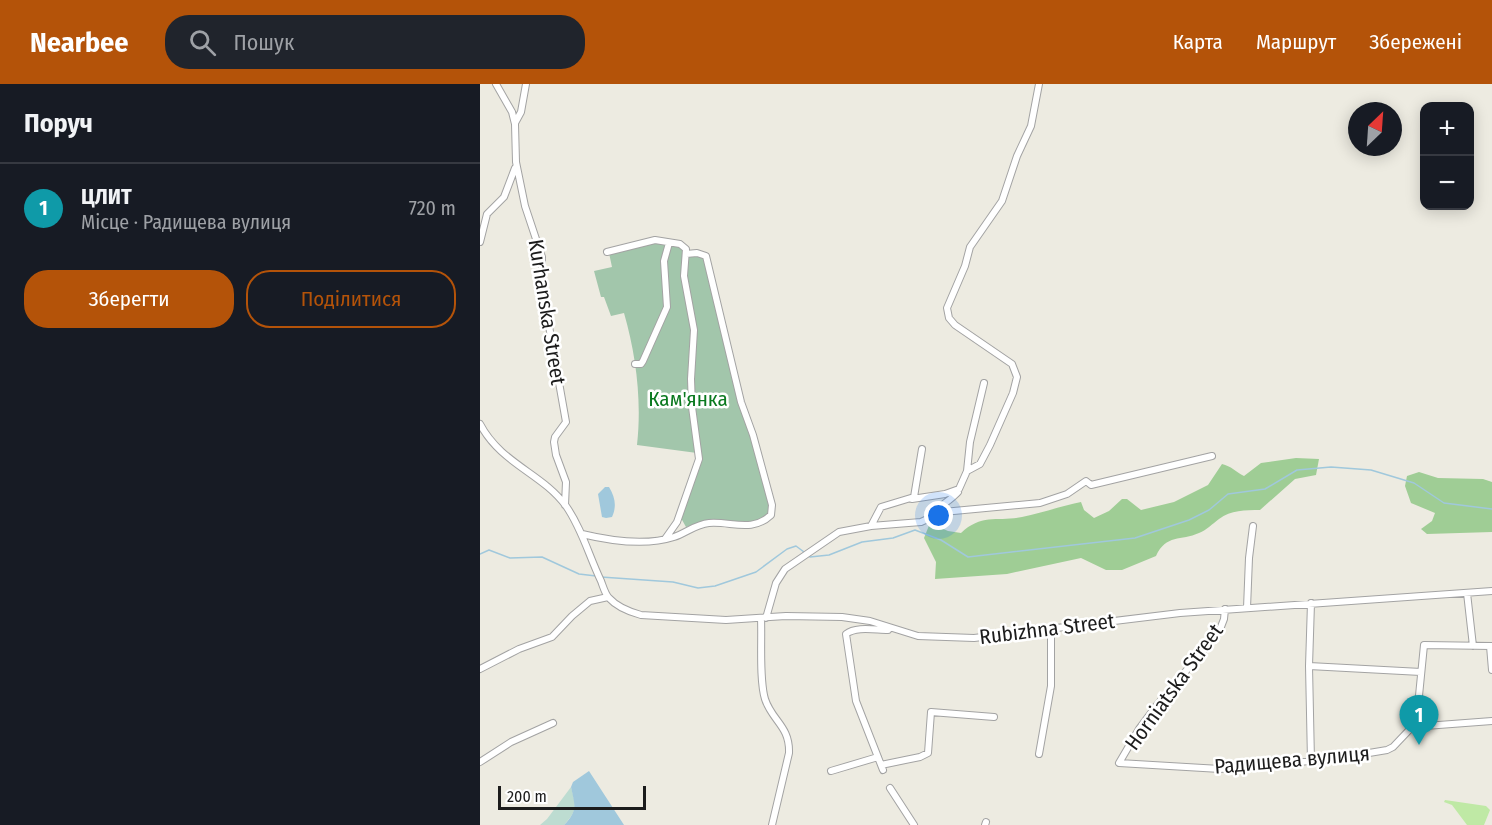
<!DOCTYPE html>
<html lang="uk">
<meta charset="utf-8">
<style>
body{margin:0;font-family:"Fira Sans Condensed",sans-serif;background:#20242c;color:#f1f3f6}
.controls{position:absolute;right:18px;top:18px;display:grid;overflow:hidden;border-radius:12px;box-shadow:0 3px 15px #0003}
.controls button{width:54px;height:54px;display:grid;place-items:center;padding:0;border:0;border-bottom:2px solid #363941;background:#171b24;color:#f1f3f6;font:30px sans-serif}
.compass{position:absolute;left:868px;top:18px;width:54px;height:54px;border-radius:50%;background:#171b24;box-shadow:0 3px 15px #0003;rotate:25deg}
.scale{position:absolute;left:18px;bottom:15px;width:148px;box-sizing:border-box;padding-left:6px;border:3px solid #1c1c1c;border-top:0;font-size:16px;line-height:21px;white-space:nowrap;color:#1c1c1c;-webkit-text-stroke:4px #fff;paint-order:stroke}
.you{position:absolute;left:459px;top:432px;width:21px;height:21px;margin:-15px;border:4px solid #fff;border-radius:50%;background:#1a73e8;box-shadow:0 0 0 9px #1a73e833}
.badge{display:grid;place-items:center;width:39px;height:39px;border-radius:50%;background:#b45309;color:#fff;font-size:20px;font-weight:700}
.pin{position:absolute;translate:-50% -50px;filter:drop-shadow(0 2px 3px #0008)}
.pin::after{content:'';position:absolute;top:32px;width:21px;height:18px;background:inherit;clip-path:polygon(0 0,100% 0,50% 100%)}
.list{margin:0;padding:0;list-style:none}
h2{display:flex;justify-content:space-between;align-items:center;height:78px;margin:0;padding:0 24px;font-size:26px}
h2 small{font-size:20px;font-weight:400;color:#9ea1a6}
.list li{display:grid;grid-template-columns:39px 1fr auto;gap:18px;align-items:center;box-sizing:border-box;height:90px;padding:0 24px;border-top:2px solid #363941}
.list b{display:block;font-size:22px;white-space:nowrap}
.list p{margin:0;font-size:20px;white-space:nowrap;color:#9ea1a6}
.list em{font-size:20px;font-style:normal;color:#9ea1a6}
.actions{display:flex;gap:12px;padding:18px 24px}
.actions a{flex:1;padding:14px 0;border:2px solid #b45309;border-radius:24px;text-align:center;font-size:21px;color:#b45309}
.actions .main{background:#b45309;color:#fff}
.icon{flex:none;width:33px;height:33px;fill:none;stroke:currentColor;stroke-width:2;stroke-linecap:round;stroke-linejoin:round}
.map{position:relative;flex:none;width:1012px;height:741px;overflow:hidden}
header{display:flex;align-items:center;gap:36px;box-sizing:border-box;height:84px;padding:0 30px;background:#b45309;color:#fff}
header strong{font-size:28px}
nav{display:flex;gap:33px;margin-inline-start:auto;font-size:21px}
.search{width:420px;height:54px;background:#20242c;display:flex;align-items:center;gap:15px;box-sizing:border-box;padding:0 21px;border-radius:24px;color:#9ea1a6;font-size:22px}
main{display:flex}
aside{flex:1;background:#171b24}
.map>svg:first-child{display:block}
.grass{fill:#bfe9a5}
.forest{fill:#9fcd95}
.wetland{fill:#bddcd1}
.cemetery{fill:#a2c6ab}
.water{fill:#a0c8dc}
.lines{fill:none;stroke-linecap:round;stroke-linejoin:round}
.stream{stroke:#a0c8dc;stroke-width:1.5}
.minor-casing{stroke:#a3a3a3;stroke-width:8}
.minor{stroke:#fff;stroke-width:6}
.labels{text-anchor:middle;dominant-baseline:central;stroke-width:5;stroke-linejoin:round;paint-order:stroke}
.street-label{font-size:21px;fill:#1c1c1c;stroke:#fff}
.park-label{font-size:21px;fill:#0a791f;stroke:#fff}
</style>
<header>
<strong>Nearbee</strong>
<div class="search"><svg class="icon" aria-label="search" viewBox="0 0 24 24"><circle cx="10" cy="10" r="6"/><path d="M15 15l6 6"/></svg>Пошук</div>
<nav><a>Карта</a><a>Маршрут</a><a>Збережені</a></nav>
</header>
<main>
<aside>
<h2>Поруч<small></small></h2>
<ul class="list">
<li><span class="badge" style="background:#0f9aa8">1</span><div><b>ЦЛИТ</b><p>Місце · Радищева вулиця</p></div><em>720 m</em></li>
</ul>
<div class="actions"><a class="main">Зберегти</a><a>Поділитися</a></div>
</aside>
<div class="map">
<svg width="1012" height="741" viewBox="0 0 1012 741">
<rect width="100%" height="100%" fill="#edebe1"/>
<!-- grass -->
<path class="grass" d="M965 716 1006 722 1010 726 1004 741H987L972 721 964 718Z"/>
<!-- forest -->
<path class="forest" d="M816 374 839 375 836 391 815 395 780 426C765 426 751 426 739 435 732 440 727 446 719 449 701 457 686 450 676 472L642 486H626L601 474 527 490 455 495 456 478 444 454 450 439 468 447 481 449C502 429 518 438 542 433 562 429 581 422 601 418L604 426 614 434 629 427 642 415H647L661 426 694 418 728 401 742 380C751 382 756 388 764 392L781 379Z
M939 388 958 394 1003 395 1012 398V448L947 450 941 445 952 437 955 429 931 419 925 402 927 392Z"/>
<!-- wetland -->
<path class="wetland" d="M91 703C96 722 98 726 84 741H60L67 735Z"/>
<!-- cemetery -->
<path class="cemetery" d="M167 158 203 163 204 169 225 172 289 416V430L275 438 231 437 206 443 201 434 221 378 217 369 157 361C162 316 156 271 144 229L131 232 124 213H121L114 187 132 183 129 169Z"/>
<!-- water -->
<path class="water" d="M125 403H129C135 413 137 422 132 433L126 434 122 433 118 410Z
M109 687 144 741H84C98 726 95 722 91 703L93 698Z"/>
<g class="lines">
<!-- stream -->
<path class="stream" d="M0 470 9 466 30 474 62 473 99 490 116 492
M328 471 330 473 349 471 382 458 413 454 435 446 461 456 488 473 655 454 709 436 729 426 748 410 785 405 817 386 851 383 891 386 934 399 964 419 1012 425
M121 493 193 498 218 504 235 502 276 488 307 465 316 462 324 468"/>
<!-- minor casing -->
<g class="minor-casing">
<path id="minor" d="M16 0 32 28 35 40 36 78 45 122 62 173V216L69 242 86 338 75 353 74 358 76 371 86 398 85 421
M35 39 41 28 46 0
M0 158 7 130 24 113 35 84
M127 168 175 156 200 160 206 165 204 192 214 246 211 295 212 323 219 375 197 438 185 455
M155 280H161L163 277 187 223 184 177 189 159
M0 340C21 380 62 389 86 422 102 445 109 472 121 497 123 502 125 510 129 514 137 523 150 528 161 531L246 536 306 532 362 533 390 537 438 552 494 554 700 529 1012 507
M487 387 500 380 510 361 533 309 537 293 532 280 475 241 469 234 467 224 485 182 490 163 522 117 537 72 551 42 559 0
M432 415 465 410 479 405 487 387 490 358 504 299
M450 433C458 422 469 418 478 408
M391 442 441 438 463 428 560 419 587 410 606 397 611 401 732 372
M102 450C131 457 166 462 194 453 206 449 216 440 229 439 251 437 272 449 291 431L292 421 273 351 261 318 226 172 217 169 206 170
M987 509 993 562
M831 519 829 582 831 677
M767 524 769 474 773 442
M745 525 744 535 739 548 677 621 659 645 639 679 740 685 853 675 907 666 913 663 932 643 1012 637
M281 534C282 557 279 595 285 615 292 637 310 642 309 669L292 741
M286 534 296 499 305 485 359 448 391 442 401 423 434 413 442 365
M1010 562 1012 586
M829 582 941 588
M0 585 39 565 72 553 92 532 110 517 128 513
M936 642 944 561 1012 562
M559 670 571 602V545
M0 678 31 658 73 639
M401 681 440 673 448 669 451 628 514 633
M403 686 376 617 366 550C376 542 395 546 408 546
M351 687 398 673
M410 704 434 741
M505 741 506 738"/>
</g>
<!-- minor -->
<use href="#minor" class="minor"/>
</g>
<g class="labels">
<!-- street labels -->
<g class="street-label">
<text transform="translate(67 228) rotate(81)">Kurhanska Street</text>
<text transform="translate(567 545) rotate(-7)">Rubizhna Street</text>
<text transform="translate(694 603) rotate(-54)">Horniatska Street</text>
<text transform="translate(812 676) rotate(-5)">Радищева вулиця</text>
</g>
<!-- park labels -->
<g class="park-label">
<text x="208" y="315">Кам'янка</text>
</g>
</g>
</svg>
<div class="controls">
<button>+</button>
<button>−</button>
</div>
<svg class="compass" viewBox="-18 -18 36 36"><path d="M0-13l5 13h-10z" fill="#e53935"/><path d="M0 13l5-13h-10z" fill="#9ea1a6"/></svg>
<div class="scale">200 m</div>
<div class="you"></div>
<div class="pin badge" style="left:939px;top:661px;background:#0f9aa8">1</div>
</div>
</main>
